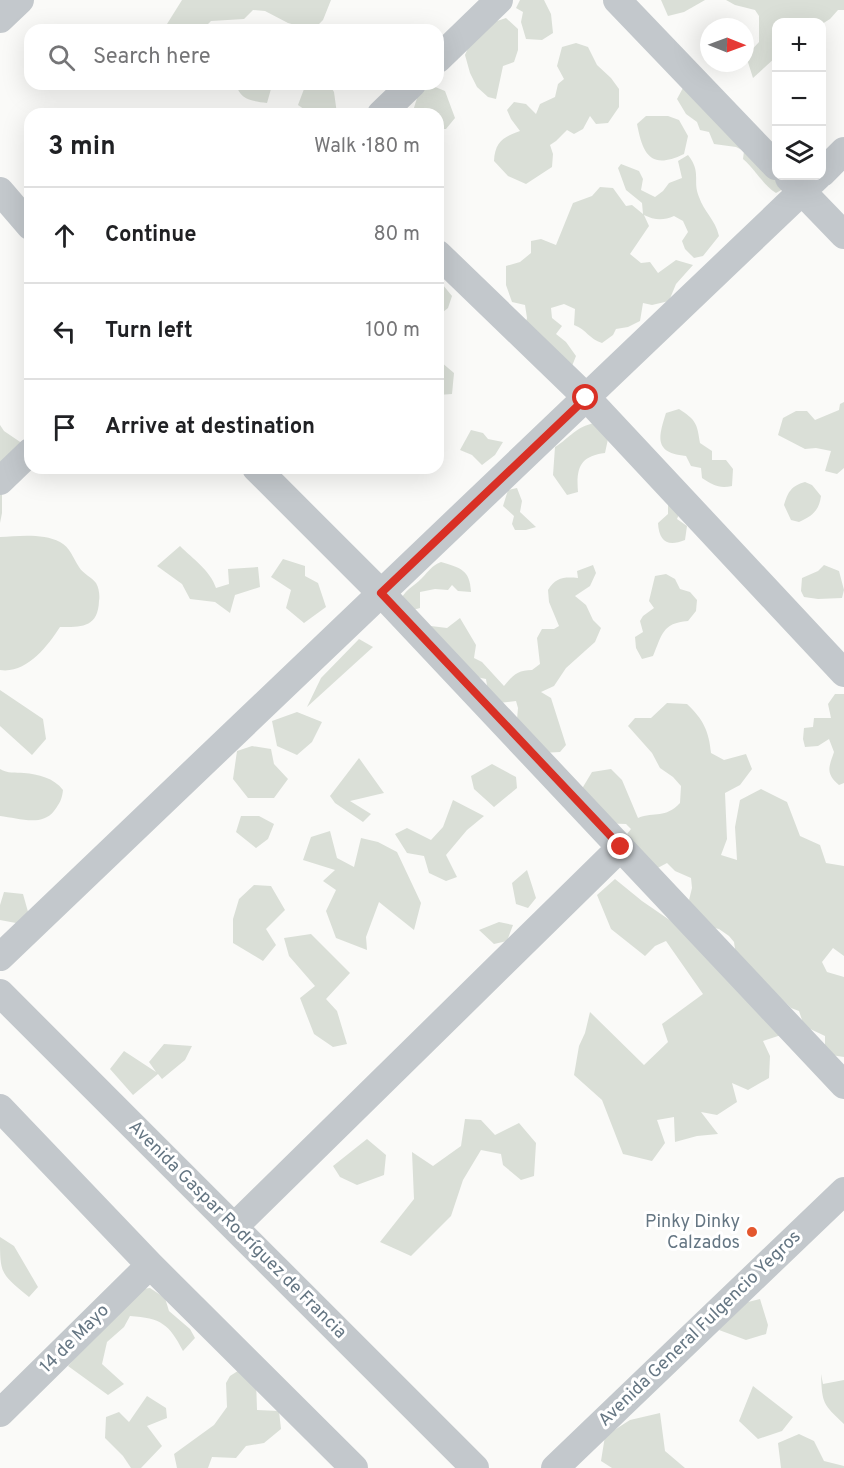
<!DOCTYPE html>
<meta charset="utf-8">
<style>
body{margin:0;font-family:Overpass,sans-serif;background:#f2f2f2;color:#202124}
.controls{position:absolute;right:18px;top:18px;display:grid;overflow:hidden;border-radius:12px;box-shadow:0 6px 24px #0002}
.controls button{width:54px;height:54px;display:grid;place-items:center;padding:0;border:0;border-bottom:2px solid #e0e0e0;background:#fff;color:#202124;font:30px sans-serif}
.compass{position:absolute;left:700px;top:18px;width:54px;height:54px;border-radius:50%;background:#fff;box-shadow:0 6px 24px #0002;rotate:91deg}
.stop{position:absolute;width:18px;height:18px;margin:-14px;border:4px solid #d93025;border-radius:50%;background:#fff}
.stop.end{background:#d93025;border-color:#fff;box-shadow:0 2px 6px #0008}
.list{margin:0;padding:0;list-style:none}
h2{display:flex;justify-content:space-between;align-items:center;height:78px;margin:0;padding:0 24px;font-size:26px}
h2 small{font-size:20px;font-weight:400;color:#757577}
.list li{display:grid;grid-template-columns:39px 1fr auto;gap:18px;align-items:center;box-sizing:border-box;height:96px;padding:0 24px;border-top:2px solid #e0e0e0}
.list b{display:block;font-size:22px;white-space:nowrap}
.list em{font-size:20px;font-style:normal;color:#757577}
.icon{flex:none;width:33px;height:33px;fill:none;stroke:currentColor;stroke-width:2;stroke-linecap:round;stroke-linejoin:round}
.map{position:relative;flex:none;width:844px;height:1468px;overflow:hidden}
.search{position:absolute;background:#fff;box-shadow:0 6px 24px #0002;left:24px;top:24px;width:420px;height:66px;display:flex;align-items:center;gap:15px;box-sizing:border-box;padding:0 21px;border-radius:18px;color:#757577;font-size:22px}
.panel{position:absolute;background:#fff;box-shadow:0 6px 24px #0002;left:24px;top:108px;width:420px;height:366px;border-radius:18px}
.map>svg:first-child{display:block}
.green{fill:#dadfd7}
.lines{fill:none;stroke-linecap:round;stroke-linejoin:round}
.street{stroke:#c3c8cc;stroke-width:28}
.route{stroke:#d93025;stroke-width:8}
.poi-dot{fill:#e4572e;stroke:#fff;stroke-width:2}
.labels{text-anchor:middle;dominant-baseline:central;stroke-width:6;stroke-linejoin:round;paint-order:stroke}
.poi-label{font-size:18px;fill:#657683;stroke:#fff;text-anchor:end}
.street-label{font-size:18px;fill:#657683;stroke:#fff}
</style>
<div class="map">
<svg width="844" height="1468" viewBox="0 0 844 1468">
<rect width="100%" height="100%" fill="#fafaf8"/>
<!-- green -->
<path class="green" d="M182 0H331L323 20 313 30 288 23 265 11 253 10 244 19 211 21 202 30H167V24Z
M520 0H544L551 14 553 33 542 40 526 39 521 22 523 12 516 8Z
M661 0H705L684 12 668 16Z
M726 0H844V10H838L830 19 822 24V22H776V57L753 78 746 56 759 42V16L755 10 735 5Z
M506 18 518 29V50L514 62 503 66 496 99 488 97 477 87 470 73 465 55 470 43 491 23Z
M576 43 588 47 597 65 611 78 619 89V107L608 123 596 124 590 116 583 129 574 134 567 130 556 141 550 145 553 154 552 167 526 184 508 176 494 161C495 142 503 137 520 131L511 119 507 110 514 102 526 104 536 114 540 104 555 97 558 84 564 79 557 66 562 47Z
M697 83 783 189 776 193C762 184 756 170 743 159L744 151 736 147 714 144 709 132 700 130 697 122 686 114 677 99 684 86Z
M236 84H264L271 89 267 103C252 101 240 100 236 84Z
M310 84H329L334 92 337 114H311L298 105 304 89Z
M428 84 445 91 455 118 446 129H438V114H412L418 95Z
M646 116H668L679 120 688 136 684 154C651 170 643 155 637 124Z
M688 155C702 173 692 180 699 197 704 212 715 219 719 236L703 256 694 258 685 249 682 241 688 232 683 221 674 216C663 221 654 220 644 215L649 226 630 254 641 263 650 262 658 273 676 260 693 265 676 284 669 301 652 305 643 303 640 321 628 327 616 329 613 335 602 343C589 339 587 330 574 325L575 309 564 304 551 308 552 318 562 326 556 334 566 342 576 356 572 366 522 336 527 318 525 305 512 302 506 285V266L520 262 531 253V241L541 239 556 245 573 203 592 196 600 187 613 188 626 206 632 205 643 214 642 203 626 190 618 168 621 164 639 171 643 179 641 190 655 197 663 191 669 183 682 178 678 161Z
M438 279 452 296 448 308 438 316Z
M438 362H441L454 373 452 394 438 395Z
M844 402V468L837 474 825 471 831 451 816 448 805 449 778 435 783 418 796 411H807L815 420 839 410 840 404Z
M679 409C696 420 697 423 700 443L712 451V460H726L733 469 732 486C719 489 713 485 702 478L701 468 691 466 686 456C654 453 658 438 666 413Z
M595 423 608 439 605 453C580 456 576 468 578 492L567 495 553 475 555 447C571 437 575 427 595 423Z
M0 425 4 431 29 448 2 482V513L0 523Z
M471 430 483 433 488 439 503 442 495 455 482 465 472 455 460 450Z
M805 482 812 485 821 496C819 511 812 516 799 522L791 520 784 505C788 492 791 486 805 482Z
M517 488 522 501 520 512 536 527 526 530H515L512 524 514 516 503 506 508 490Z
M668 504 680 512 677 519 687 526 685 540C668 547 659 542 658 523L668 514Z
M0 537C18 536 43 533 60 542 70 547 73 558 79 567 83 574 92 577 96 583 99 588 100 596 99 601 98 628 81 627 60 627 47 647 26 674 0 670Z
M180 546C193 559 210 570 216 588L229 584 228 569 258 567 260 587 235 595 230 613 215 602 190 599 182 584 157 566Z
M283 559 305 566V576L318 583 326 607 304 623 286 608 291 590 271 577Z
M441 562C460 568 470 569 471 592L458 591 452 585 448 590 435 589 420 592V608L406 612 399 603C404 590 413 587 422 578 429 571 431 566 441 562Z
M593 565 596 573 590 586 575 596 586 605 593 620 601 628 595 642 566 668 554 686 541 692 551 698 566 745 560 752 542 753 517 719 518 708 516 701 499 703 488 692 486 679 471 676 426 628 431 626 447 628 460 618 476 645 474 658 482 662 504 686C513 675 518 670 532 670L540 664 537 638 542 629H554L559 626 549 602 548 590C556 577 564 577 578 578L577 571Z
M824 565 839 571 844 590 842 598 818 599 804 597 801 591 802 578 818 571Z
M666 574 675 579 680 589 690 592 697 600 696 611 688 621C662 623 662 635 653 656L642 659 636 648 635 637 643 632 640 621 643 616 654 608 649 601 655 576Z
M359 639 373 647 307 707 321 678Z
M0 690 43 719 46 739 32 755 0 726Z
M835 694H844V783L839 785C825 773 829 767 834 752L829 739 818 746 805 747 803 739 804 728 813 727 814 718H831L828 704Z
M667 703 687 704C703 719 709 731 711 753L724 760 746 754 752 769 740 785 725 793 727 839 721 855 737 860 735 827 740 800 761 789 787 802 800 836 820 845 826 863 844 866V956L833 948 822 962 827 972 844 977V1057L831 1055 825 1046V1036L804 1026 799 1011 791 1008 736 955 734 942 729 936 719 929 701 925 689 900 692 888 691 878 675 871 667 863 652 871 627 834 631 829 626 824 598 823 581 794 583 787 592 772 611 769 622 780 638 818C655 811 665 819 680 803L681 786 673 777 660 768 652 753 628 726 635 718H651Z
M297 712 322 722 312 742 297 755 277 746 272 721Z
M252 746 271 749 274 764 288 779 274 798H248L233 779 237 751Z
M359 758 384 793 350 801 371 814 363 822 335 803 330 796Z
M492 764 516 777 517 788 494 807 474 789 471 776Z
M0 769C8 774 15 772 24 773 38 774 54 778 63 790 62 799 60 803 54 811 42 827 18 818 0 816Z
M453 800 484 816 467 830 446 855 457 877 446 881 429 873 424 856 407 853 395 834 407 828 431 840 443 827Z
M241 816H259L274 824 268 839 256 848 236 832Z
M330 831 337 858 354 867 361 838 378 842 397 852 421 903 414 930 379 902 366 937 367 950 336 938 326 911 336 890 323 881 335 870 303 860 311 837Z
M527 870 536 898 528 908 516 904 512 883Z
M615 879 642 901 687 932 781 1035 763 1041 770 1056 769 1078 748 1090 732 1083 737 1102 717 1115 701 1112 718 1134 697 1136 675 1142 674 1117 657 1120 665 1143 652 1161 623 1154 602 1100 574 1075 579 1046 585 1033 590 1012 644 1065 668 1042 662 1024 703 994 666 941 655 946 645 956 611 929 597 895Z
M254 885 271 886 285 910 266 929 276 945 263 961 233 943V919L239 899Z
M4 892 23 894 32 926 0 920V905Z
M499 922 513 925 507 941 494 944 479 930Z
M311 934 350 973 326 999 337 1011 347 1044 333 1047 314 1034 300 998 315 986 289 956 284 938Z
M164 1044 192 1046 185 1060 162 1079 158 1074 133 1095 110 1069 124 1051 156 1072 149 1062Z
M465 1119 481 1120 495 1135 519 1123 536 1143 534 1176 521 1180 503 1165 501 1154 481 1150 463 1180 451 1216 411 1256 380 1242 414 1199 412 1152 433 1166 461 1146Z
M367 1139 386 1155 384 1175 357 1185 340 1177 333 1166Z
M0 1237 14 1246 38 1287 29 1297C0 1273 0 1274 0 1237Z
M150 1288 165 1298 169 1311 190 1329 195 1338 183 1351C169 1324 161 1318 130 1316L124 1327 107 1342 102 1364 124 1384 108 1395 68 1366 134 1290Z
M760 1299 768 1325 766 1334 746 1340 719 1330 736 1305Z
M244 1367 256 1379 257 1410 279 1411 281 1429 264 1443 246 1446 236 1458 212 1457 208 1468H177L174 1454 214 1425 227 1407 226 1383 230 1376Z
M821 1374 823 1384 844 1380V1424C823 1404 822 1404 821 1374Z
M753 1386 793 1417 782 1431 758 1439 739 1421Z
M147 1396 166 1408 167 1418 147 1426 162 1446 141 1468H131L123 1456 105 1438 106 1417 119 1412 129 1422Z
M660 1413 665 1451 685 1468H612L601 1461 605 1436 630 1420Z
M799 1434 814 1441 824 1461 844 1466V1468H781L778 1443Z"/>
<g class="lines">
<!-- street -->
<path class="street" d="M617 0 776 166
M0 19 20 0
M438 59 499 0
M381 114 412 84
M822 173 844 151
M789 178 844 235
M0 191 30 226
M438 254 586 397 844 673
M256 468 381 593 844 1085
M0 481 30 452
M0 957 818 176
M0 993 475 1468
M0 1108 150 1265 354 1468
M234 1227 621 847
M0 1413 150 1265
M555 1468 844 1191"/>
</g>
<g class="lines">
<!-- route -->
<path class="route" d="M586 398 381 593 621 847"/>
</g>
<!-- markers -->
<circle class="poi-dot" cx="752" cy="1232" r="6"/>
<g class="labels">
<!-- poi labels -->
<g class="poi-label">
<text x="740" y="1222">Pinky Dinky<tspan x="740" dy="21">Calzados</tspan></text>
</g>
<!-- street labels -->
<g class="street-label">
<text transform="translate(237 1230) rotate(45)">Avenida Gaspar Rodríguez de Francia</text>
<text transform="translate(700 1329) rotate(-44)">Avenida General Fulgencio Yegros</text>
<text transform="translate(75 1339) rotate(-45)">14 de Mayo</text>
</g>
</g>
</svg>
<div class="controls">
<button>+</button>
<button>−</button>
<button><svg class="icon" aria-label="layers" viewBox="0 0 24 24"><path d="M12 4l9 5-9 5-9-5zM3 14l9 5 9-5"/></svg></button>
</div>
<svg class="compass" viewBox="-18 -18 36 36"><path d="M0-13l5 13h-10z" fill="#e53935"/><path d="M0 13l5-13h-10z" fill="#757577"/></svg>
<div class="stop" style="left:586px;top:398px"></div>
<div class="stop end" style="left:621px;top:847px"></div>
<div class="search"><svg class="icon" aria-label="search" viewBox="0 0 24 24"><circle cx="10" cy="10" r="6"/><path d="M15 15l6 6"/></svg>Search here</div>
<section class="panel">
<h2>3 min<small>Walk · 180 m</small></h2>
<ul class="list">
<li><svg class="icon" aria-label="ahead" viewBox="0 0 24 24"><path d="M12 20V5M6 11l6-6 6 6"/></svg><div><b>Continue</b></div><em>80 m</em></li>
<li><svg class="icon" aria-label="left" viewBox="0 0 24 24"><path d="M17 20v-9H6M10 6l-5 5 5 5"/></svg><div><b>Turn left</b></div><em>100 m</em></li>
<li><svg class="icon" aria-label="arrive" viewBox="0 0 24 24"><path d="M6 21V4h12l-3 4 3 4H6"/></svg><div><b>Arrive at destination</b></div></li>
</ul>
</section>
</div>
